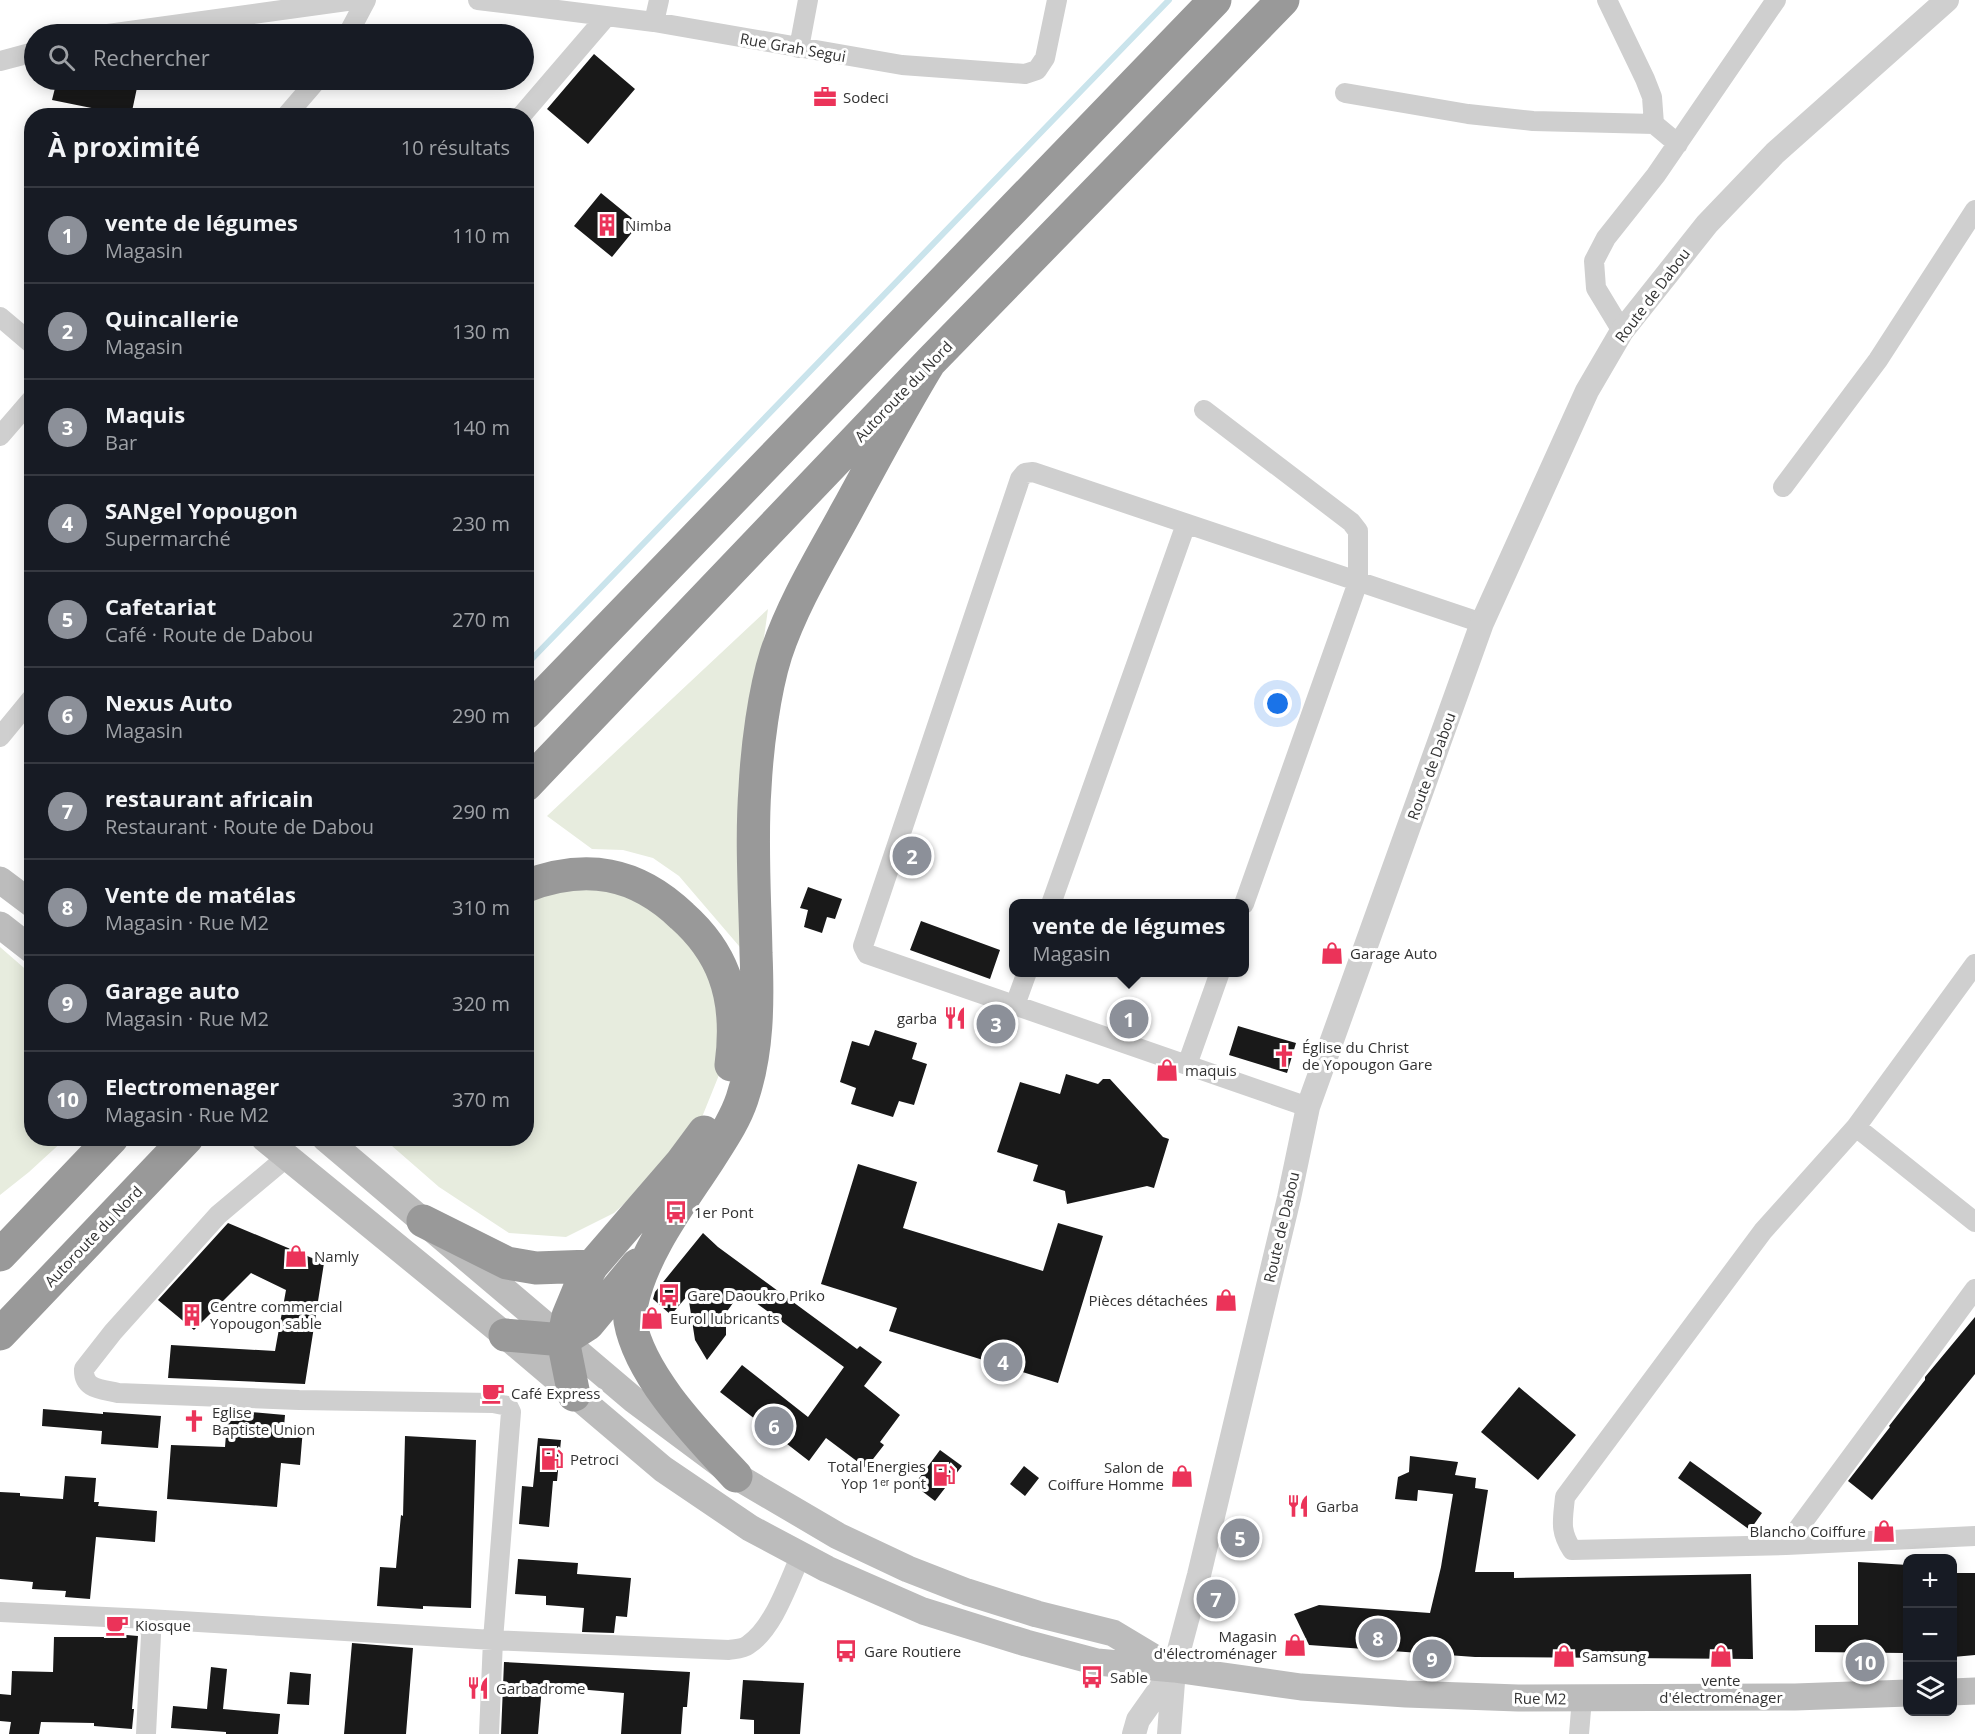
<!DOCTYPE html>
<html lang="fr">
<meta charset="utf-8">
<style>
body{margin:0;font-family:"Open Sans",sans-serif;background:#242831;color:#f1f3f6}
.controls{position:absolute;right:18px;bottom:18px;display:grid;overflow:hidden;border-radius:12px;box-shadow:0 3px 15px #0003}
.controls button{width:54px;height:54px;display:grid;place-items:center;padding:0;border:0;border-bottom:2px solid #363941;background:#171b24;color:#f1f3f6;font:30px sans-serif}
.you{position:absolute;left:1278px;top:704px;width:21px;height:21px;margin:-15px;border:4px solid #fff;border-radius:50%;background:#1a73e8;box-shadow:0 0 0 9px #1a73e833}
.badge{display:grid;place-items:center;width:39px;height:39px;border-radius:50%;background:#8c9099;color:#fff;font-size:20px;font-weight:700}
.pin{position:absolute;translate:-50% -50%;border:3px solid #fff;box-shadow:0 2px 6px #0006}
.popup{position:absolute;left:1009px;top:899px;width:240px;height:78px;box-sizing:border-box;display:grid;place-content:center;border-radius:12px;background:#171b24;filter:drop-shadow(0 2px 4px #0005);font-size:20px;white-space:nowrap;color:#9ea1a6}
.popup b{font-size:22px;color:#f1f3f6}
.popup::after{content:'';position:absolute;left:50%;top:100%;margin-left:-12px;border:12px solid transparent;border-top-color:#171b24}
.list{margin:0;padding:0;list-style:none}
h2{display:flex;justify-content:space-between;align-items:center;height:78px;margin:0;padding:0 24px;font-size:26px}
h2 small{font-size:20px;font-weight:400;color:#9ea1a6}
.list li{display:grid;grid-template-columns:39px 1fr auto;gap:18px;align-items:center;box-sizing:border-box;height:96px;padding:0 24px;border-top:2px solid #363941}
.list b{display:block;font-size:22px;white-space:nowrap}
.list p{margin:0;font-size:20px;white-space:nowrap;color:#9ea1a6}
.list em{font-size:20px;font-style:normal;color:#9ea1a6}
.icon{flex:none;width:33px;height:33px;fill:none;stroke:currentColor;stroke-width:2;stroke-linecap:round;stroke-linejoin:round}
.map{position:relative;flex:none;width:1975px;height:1734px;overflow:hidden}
.search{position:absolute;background:#171b24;box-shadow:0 3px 15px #0003;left:24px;top:24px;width:510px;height:66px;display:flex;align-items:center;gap:15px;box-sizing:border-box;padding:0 21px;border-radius:33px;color:#9ea1a6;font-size:22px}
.panel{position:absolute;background:#171b24;box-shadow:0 3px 15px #0003;left:24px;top:108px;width:510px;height:1038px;border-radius:24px}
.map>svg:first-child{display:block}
.green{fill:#e7ecde}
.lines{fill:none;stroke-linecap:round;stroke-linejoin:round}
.stream{stroke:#cae4ec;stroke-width:6}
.building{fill:#191919}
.minor{stroke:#cfcfcf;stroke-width:20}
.tertiary{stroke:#cfcfcf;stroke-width:24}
.secondary{stroke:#bcbcbc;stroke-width:27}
.motorway{stroke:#999;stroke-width:33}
.labels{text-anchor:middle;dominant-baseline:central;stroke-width:6;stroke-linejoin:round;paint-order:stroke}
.street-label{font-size:15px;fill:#323232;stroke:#fff}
.poi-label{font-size:15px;fill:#323232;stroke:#fff;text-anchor:start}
</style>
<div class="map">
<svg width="1975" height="1734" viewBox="0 0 1975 1734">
<rect width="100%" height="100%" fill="#fff"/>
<!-- green -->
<path class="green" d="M768 609 751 730 745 953 679 876 653 858 623 850 592 849 547 816Z
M605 883 667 911 717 985 719 1075 700 1122 651 1179 614 1213 566 1237 509 1233 439 1187 384 1139 526 1138 527 895Z
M0 947 31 974 32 1138 65 1139 29 1172 0 1195Z"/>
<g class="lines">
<!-- stream -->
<path class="stream" d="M526 665 1169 0"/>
</g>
<!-- building -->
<path class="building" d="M594 54 635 89 588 144 547 109Z
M57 80H119L138 83 131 116 52 100Z
M601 193 639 224 612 257 574 226Z
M808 887 842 899 835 919 827 917 822 933 804 927 808 910 800 908Z
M921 921 1000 950 990 979 910 950Z
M1238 1026 1296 1043 1287 1073 1229 1055Z
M875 1030 917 1043 912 1059 927 1064 914 1105 899 1101 893 1117 851 1104 856 1088 840 1082 852 1041 869 1046Z
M1066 1074 1098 1084 1103 1079H1110L1163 1137 1169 1139 1154 1188 1147 1186 1067 1204 1065 1191 1033 1181 1038 1165 997 1152 1020 1082 1060 1094Z
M858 1164 917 1182 903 1228 1043 1271 1058 1223 1103 1236 1058 1383 889 1331 897 1308 821 1284Z
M228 1223 324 1263 305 1384 168 1378 171 1345 275 1351 286 1290 251 1273 194 1330 158 1300Z
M703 1233 718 1247 857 1349 860 1346 882 1362 864 1386 900 1415 880 1442 884 1445 866 1468 826 1438 809 1461 720 1392 742 1365 808 1417 844 1367 741 1292 720 1321 726 1326V1335L707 1360 695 1340 688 1295 671 1315 653 1299 655 1292Z
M1975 1317V1374L1872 1500 1848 1481 1890 1427 1889 1426 1925 1380V1377Z
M1519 1387 1576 1435 1538 1480 1481 1432Z
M43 1409 103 1414V1412L161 1416 158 1448 101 1444 102 1431 42 1426Z
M228 1410 285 1415 284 1427 303 1428 300 1465 281 1463 277 1507 167 1499 171 1445 225 1447Z
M405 1436 476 1440 471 1608 423 1606V1609L377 1606 380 1567 396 1568 401 1515 403 1516Z
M538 1438 561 1440 557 1481H553L549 1527 519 1524 522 1486 533 1487Z
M940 1450 962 1466 935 1501 914 1485Z
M1410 1456 1458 1462 1455 1475 1476 1478 1475 1488 1488 1490 1475 1572H1514V1578L1751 1574 1753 1659 1475 1657 1309 1645 1294 1614 1319 1605 1430 1613 1441 1567 1453 1494 1418 1490 1417 1501 1395 1499 1398 1477 1409 1472Z
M1690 1461 1762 1513 1750 1530 1678 1478Z
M1024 1466 1039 1478 1025 1496 1010 1484Z
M65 1476 96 1478 94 1502H99L98 1506 157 1511 155 1542 96 1537 90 1599 65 1597 66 1591 32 1589 33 1582 0 1579V1492L20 1493V1496L63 1499Z
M518 1559 578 1563 577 1574 631 1578 627 1617 616 1616 614 1633 582 1632 584 1608 546 1605V1596L515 1594Z
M1858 1562 1908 1565V1612H1903L1904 1653 1815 1652V1625H1858Z
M1953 1573H1975V1655L1953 1657Z
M115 1634 138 1636 132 1709H134L132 1729 94 1726V1723L41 1722 39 1734H9L11 1722 0 1721V1694L11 1695 12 1671 53 1672 54 1637H115Z
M352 1643 413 1648 406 1734H344Z
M504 1662 690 1672 687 1707H683L681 1734H621L624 1693 542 1686 538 1734H501Z
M211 1667 227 1669 223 1709 280 1714 278 1734H226V1732L171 1728 173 1706 207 1709Z
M290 1672 311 1674 309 1705 287 1704Z
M743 1680 804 1683 800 1734H754V1720L740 1719Z"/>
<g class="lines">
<!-- minor -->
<path class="minor" d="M478 0 654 22 902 65 1025 74 1037 70 1045 58 1057 0
M1607 0 1645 79 1652 97 1654 124 1678 144
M654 22 659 0
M108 34 354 0
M348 34 366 0
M799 48 808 0
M0 61 34 52
M1345 93 1468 114 1533 121 1654 124
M286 116 317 80
M521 116 606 17
M0 317 32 344
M1622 331 1596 288 1594 261 1606 238 1656 175 1776 0
M1204 410 1351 522 1358 531V582L1244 904
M0 436 32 399
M1783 487 1878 360 1975 210
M0 737 32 698
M1051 904 1186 524
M1975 964 1856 1127 1763 1231 1565 1497C1563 1520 1559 1530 1572 1550L1786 1545 1975 1536
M1015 1005 1027 972
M1187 1065 1220 972
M1308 1107 867 954 863 946 1020 479 1025 473 1033 472 1482 623
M1856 1127 1975 1222
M287 1157 218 1215 113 1332 84 1369C83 1390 102 1389 118 1393L299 1400 493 1403 508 1406 511 1412 493 1640 489 1734
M1786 1545 1975 1289
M0 1612 148 1619 493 1640 729 1650C735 1649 743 1649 748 1645 774 1628 788 1583 801 1555
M146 1734 151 1635 148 1619
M1579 1734 1582 1698"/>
<!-- tertiary -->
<path class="tertiary" d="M1134 1734 1138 1720 1174 1669
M1169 1734 1174 1669 1199 1575 1289 1198 1308 1107 1482 623 1587 391 1622 331 1707 224 1775 153 1947 0"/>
<!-- secondary -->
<path class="secondary" d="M0 880 32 904
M0 925 32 950
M264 1138 505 1335 663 1469 750 1528 827 1569 923 1611 1026 1643 1097 1662 1174 1669 1301 1687 1406 1694 1518 1698 1795 1697 1908 1693
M325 1138 634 1400 736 1476 838 1536 908 1569 967 1592 1037 1614 1113 1633 1168 1666
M1952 1692 1975 1691"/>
<!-- motorway -->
<path class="motorway" d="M526 713 1215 0
M526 785 930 362 1283 0
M526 886C586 863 636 872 682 916 700 932 715 951 724 975 735 1004 735 1035 731 1065
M423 1221 507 1263 536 1268 592 1266
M0 1255 112 1138
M0 1334 187 1138
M505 1335 563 1340 588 1324 637 1265
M574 1395 563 1340 568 1316 580 1287 592 1266 681 1163 704 1132
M736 1476C699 1436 640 1377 630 1321 629 1315 631 1309 632 1303 644 1250 681 1203 710 1158 722 1139 735 1120 742 1099 758 1052 758 1002 756 953 755 898 751 842 755 788 757 748 764 692 776 654 793 603 821 558 846 512 874 461 900 411 930 362"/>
</g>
<!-- icons -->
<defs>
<g id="office-bare" transform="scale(1.8)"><path d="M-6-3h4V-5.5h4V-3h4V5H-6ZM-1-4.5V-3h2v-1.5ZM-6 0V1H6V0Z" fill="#eb3359" stroke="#fff" stroke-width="2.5" paint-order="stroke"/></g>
<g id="building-bare" transform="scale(1.8)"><path d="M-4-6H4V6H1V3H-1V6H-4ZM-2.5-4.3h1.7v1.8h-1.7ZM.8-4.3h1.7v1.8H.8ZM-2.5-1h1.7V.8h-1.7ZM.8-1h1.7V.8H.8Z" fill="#eb3359" stroke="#fff" stroke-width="2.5" paint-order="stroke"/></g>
<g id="shop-bare" transform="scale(1.8)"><path d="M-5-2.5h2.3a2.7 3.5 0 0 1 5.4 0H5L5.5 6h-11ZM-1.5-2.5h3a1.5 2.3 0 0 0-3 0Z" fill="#eb3359" stroke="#fff" stroke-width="2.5" paint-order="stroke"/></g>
<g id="restaurant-bare" transform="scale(1.8)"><path d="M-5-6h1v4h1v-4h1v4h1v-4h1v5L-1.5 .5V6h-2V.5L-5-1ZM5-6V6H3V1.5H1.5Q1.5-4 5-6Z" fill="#eb3359" stroke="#fff" stroke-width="2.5" paint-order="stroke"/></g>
<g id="church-bare" transform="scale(1.8)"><path d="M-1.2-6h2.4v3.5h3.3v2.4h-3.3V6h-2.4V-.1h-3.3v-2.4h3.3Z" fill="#eb3359" stroke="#fff" stroke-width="2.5" paint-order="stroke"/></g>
<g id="bus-bare" transform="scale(1.8)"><path d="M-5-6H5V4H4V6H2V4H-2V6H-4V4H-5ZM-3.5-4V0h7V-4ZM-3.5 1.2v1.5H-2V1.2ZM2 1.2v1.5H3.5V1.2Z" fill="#eb3359" stroke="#fff" stroke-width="2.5" paint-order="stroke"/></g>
<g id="cafe-bare" transform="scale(1.8)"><path d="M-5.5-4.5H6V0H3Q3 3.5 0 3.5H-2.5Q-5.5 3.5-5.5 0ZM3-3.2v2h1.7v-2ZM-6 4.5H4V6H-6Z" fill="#eb3359" stroke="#fff" stroke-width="2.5" paint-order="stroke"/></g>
<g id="fuel-bare" transform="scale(1.8)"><path d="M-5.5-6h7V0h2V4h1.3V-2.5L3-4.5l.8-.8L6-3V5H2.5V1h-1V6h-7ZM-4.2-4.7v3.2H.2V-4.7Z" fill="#eb3359" stroke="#fff" stroke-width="2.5" paint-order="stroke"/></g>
</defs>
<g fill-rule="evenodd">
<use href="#office-bare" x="825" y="97"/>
<use href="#building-bare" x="607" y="225"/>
<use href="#shop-bare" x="1332" y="953"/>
<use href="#restaurant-bare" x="955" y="1018"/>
<use href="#church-bare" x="1284" y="1056"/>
<use href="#shop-bare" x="1167" y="1070"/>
<use href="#bus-bare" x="676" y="1212"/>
<use href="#shop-bare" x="296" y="1256"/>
<use href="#bus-bare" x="669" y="1295"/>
<use href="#shop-bare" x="1226" y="1300"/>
<use href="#building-bare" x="192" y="1315"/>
<use href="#shop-bare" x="652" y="1318"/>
<use href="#cafe-bare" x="493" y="1393"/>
<use href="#church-bare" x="194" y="1421"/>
<use href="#fuel-bare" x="552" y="1459"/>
<use href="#fuel-bare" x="944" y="1475"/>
<use href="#shop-bare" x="1182" y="1476"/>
<use href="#restaurant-bare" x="1298" y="1506"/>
<use href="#shop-bare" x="1884" y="1531"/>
<use href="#cafe-bare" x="117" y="1625"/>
<use href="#shop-bare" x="1295" y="1645"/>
<use href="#bus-bare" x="846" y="1651"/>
<use href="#shop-bare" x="1564" y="1656"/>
<use href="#shop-bare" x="1721" y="1656"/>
<use href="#bus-bare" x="1092" y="1677"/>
<use href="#restaurant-bare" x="478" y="1688"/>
</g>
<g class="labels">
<!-- street labels -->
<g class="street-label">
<text transform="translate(793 47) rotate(10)">Rue Grah Segui</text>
<text transform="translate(1652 295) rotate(-53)">Route de Dabou</text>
<text transform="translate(903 391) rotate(-46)">Autoroute du Nord</text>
<text transform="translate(1431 766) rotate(-70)">Route de Dabou</text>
<text transform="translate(1281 1227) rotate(-77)">Route de Dabou</text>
<text transform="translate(93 1236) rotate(-46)">Autoroute du Nord</text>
<text transform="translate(1540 1698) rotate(1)">Rue M2</text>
</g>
<!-- poi labels -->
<g class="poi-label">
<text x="843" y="97">Sodeci</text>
<text x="625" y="225">Nimba</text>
<text x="1350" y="953">Garage Auto</text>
<text x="937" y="1018" text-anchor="end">garba</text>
<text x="1302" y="1047">Église du Christ<tspan x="1302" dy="17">de Yopougon Gare</tspan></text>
<text x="1185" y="1070">maquis</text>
<text x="694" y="1212">1er Pont</text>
<text x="314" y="1256">Namly</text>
<text x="687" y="1295">Gare Daoukro Priko</text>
<text x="1208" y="1300" text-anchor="end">Pièces détachées</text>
<text x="210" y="1306">Centre commercial<tspan x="210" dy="17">Yopougon sable</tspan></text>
<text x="670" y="1318">Eurol lubricants</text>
<text x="511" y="1393">Café Express</text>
<text x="212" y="1412">Eglise<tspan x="212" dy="17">Baptiste Union</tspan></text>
<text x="570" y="1459">Petroci</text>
<text x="926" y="1466" text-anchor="end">Total Energies<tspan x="926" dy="17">Yop 1ᵉʳ pont</tspan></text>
<text x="1164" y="1467" text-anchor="end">Salon de<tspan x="1164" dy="17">Coiffure Homme</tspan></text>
<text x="1316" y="1506">Garba</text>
<text x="1866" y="1531" text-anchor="end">Blancho Coiffure</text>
<text x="135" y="1625">Kiosque</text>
<text x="1277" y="1636" text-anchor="end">Magasin<tspan x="1277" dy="17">d'électroménager</tspan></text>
<text x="864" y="1651">Gare Routiere</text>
<text x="1582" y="1656">Samsung</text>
<text x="1110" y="1677">Sable</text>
<text x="1721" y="1680" text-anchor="middle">vente<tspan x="1721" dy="17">d'électroménager</tspan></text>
<text x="496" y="1688">Garbadrome</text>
</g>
</g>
</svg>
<div class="controls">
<button>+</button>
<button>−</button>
<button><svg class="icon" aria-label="layers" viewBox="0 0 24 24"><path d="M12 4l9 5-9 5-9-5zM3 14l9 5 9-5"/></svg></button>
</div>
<div class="you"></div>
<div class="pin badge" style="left:1129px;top:1019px">1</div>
<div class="popup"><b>vente de légumes</b>Magasin</div>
<div class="pin badge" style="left:912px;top:856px">2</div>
<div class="pin badge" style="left:996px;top:1024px">3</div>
<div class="pin badge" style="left:1003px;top:1362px">4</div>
<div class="pin badge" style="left:1240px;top:1538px">5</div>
<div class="pin badge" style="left:774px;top:1426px">6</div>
<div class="pin badge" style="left:1216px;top:1599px">7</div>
<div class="pin badge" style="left:1378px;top:1638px">8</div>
<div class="pin badge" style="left:1432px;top:1659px">9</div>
<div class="pin badge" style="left:1865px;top:1662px">10</div>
<div class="search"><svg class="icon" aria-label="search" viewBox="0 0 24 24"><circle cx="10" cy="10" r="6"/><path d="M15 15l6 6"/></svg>Rechercher</div>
<section class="panel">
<h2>À proximité<small>10 résultats</small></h2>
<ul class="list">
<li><span class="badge">1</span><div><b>vente de légumes</b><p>Magasin</p></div><em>110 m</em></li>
<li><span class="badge">2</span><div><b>Quincallerie</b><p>Magasin</p></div><em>130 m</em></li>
<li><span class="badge">3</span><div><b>Maquis</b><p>Bar</p></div><em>140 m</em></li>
<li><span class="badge">4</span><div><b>SANgel Yopougon</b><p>Supermarché</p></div><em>230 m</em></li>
<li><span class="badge">5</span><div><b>Cafetariat</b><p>Café · Route de Dabou</p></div><em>270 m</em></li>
<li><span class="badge">6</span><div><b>Nexus Auto</b><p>Magasin</p></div><em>290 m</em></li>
<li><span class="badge">7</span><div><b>restaurant africain</b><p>Restaurant · Route de Dabou</p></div><em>290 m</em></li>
<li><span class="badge">8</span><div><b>Vente de matélas</b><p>Magasin · Rue M2</p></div><em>310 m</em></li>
<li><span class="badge">9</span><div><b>Garage auto</b><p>Magasin · Rue M2</p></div><em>320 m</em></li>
<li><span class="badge">10</span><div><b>Electromenager</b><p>Magasin · Rue M2</p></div><em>370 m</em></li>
</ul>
</section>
</div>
